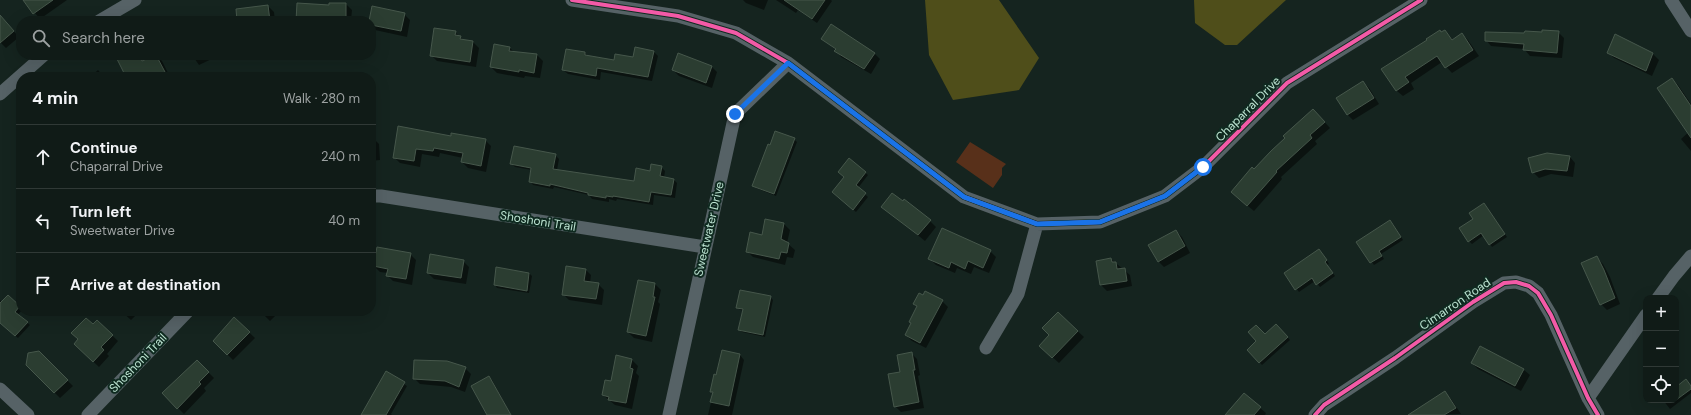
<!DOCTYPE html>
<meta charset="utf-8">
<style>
body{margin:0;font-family:"DM Sans",sans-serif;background:#192420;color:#f1f3f6}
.controls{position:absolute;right:12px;bottom:12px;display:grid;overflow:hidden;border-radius:8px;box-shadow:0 4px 16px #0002}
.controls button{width:36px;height:36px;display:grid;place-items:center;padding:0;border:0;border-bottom:1px solid #303936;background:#101b17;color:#f1f3f6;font:20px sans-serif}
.stop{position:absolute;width:12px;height:12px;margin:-9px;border:3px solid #1a73e8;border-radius:50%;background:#fff}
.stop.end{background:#1a73e8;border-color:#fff;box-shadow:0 1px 4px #0008}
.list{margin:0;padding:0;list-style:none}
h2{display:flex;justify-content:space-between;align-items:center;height:52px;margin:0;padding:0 16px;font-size:17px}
h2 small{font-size:13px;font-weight:400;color:#9ca1a1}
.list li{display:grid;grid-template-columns:26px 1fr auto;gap:12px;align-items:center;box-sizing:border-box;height:64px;padding:0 16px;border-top:1px solid #303936}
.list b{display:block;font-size:15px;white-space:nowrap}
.list p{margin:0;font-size:13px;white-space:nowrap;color:#9ca1a1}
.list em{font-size:13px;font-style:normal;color:#9ca1a1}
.icon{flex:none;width:22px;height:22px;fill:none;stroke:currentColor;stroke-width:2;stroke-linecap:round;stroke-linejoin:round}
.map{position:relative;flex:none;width:1691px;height:415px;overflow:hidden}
.search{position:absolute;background:#101b17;box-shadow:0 4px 16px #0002;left:16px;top:16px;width:360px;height:44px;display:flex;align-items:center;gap:10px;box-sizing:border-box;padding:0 14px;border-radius:16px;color:#9ca1a1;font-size:15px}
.panel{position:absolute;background:#101b17;box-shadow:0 4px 16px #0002;left:16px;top:72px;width:360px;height:244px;border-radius:16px}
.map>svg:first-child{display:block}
.green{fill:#58301a}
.water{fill:#4f4e1a}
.shadow{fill:#0007}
.building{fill:#2b3d31;stroke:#46574b}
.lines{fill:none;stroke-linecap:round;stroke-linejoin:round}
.street{stroke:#566266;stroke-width:13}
.cycleway-casing{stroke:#0f2a20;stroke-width:6}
.cycleway{stroke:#f35aa7;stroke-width:4}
.route{stroke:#1a73e8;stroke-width:5}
.labels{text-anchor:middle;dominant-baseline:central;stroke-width:4;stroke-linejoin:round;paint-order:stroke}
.street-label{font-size:12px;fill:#bce3d1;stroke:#0f2a20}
</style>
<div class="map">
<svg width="1691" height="415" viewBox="0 0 1691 415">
<rect width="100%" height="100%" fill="#15241f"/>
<!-- green -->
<path class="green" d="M970 142 1006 164 1002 168V175L993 188 956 162Z"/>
<!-- water -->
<path class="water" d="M925 0H999L1039 58 1019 90 953 100 929 55Z
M1194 0H1286L1237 45H1225L1195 23Z"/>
<!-- shadow -->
<path class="shadow" d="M24 0H67L40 19Z
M743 0H768L764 10 746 3Z
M776 0H831L832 1 817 23 798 10 796 13Z
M346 4 352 10 351 21H297L330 6Z
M268 6 274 12 275 21H238Z
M404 14 410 20 407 37 375 30 371 25 370 21Z
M0 16 19 37 6 48 0 42Z
M195 18 198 21H189Z
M1445 31 1453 40 1462 34 1468 40 1479 56 1452 73 1442 62 1411 83 1414 89 1403 96 1397 91 1382 69Z
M455 32 464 41 473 42 479 48 476 67 437 61 431 55Z
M1558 32 1564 38 1562 58 1530 56 1524 49 1491 46 1486 40 1525 34Z
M1616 36 1653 54 1659 60 1652 76 1614 58 1608 52Z
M823 39 874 53 880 59 871 74 841 57 836 50Z
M495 46 510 48 515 53 537 55 543 61 540 78 525 76 524 78 497 73 491 67Z
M654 52 658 56 652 81 601 72 600 80 568 74 563 70 585 53 588 56 614 61 634 58Z
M119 55H141L144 61 156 55 162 61 170 77H127Z
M192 55H220L199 65Z
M711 66 717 72 712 88 679 76 673 70Z
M98 70 104 77H90Z
M1672 79 1678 85 1691 104V123Z
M1363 82 1369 88 1379 104 1353 120 1347 114Z
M1319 116 1330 128 1315 141 1317 144 1281 177 1282 179 1254 211 1238 198 1254 171Z
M399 127 452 137 485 140 491 146 486 172 468 168 462 162 463 158 440 153 439 157 422 154 420 167 400 163 394 157Z
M1691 130V151L1681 139Z
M21 138V146L17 142Z
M373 138 379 144 380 160 371 161V139Z
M794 139 797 142 776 196 756 188 754 185Z
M555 155 559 159 557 170 635 182 661 167 665 171 664 178 673 179 677 183 675 198 654 195 653 205 617 199 616 201 609 199V202L592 199 589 195 554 187 553 189 533 185 530 181 532 170 515 167 511 163Z
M1570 157 1575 163 1573 177 1551 174 1539 178 1533 172Z
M849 159 868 175 858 188 868 197 856 212 836 195 845 177Z
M1484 204 1507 237 1492 247 1484 235 1472 244 1469 241 1474 219Z
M889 212 930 221 936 227 925 241Z
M766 220 784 224 790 230 787 243 795 250 793 258 787 257 785 265 753 257 747 251 762 236Z
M1393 224 1403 240 1381 254 1384 259 1374 265 1358 242Z
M1176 231 1182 237 1190 253 1164 267 1158 261Z
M990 251 996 257 989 273 974 267 971 274 957 268 955 273 936 265 930 259Z
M1322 253 1329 264 1327 265 1335 276 1320 287 1315 281 1299 292 1285 274Z
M410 254 416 260 412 285 393 281 387 275 388 273 380 272 374 266Z
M1597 258 1603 264 1610 277 1620 304 1607 310 1601 304Z
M1111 259 1130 275 1132 286 1107 291 1101 285Z
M463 261 469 267 466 284 434 279 428 273Z
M497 268 529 273 532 276 529 293 497 288 495 285Z
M585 269 591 275 590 283 598 284 604 290 602 305 569 300 563 294Z
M639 281 655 284 661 290 658 302 660 304 652 342 634 338 628 332Z
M926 293 942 301 948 307 926 348 912 341 906 335 917 307 914 304 924 296Z
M8 296 21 308V311L18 315 30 325 18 338 0 323V300L2 302Z
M770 297 773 300 765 337 742 332 740 330 743 311 737 308Z
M121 311H140L131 320Z
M260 311H280L270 321Z
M1058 313 1084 337 1059 363 1040 346 1050 335Z
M234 318 255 338 233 360 214 341Z
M97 321 118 341 107 354 109 356 99 367 81 350 79 340Z
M1276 325 1290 340 1262 365 1248 350Z
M722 351 740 355 744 360 732 415H708L713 394 711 391 717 376Z
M38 352 73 386 60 398 27 365Z
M911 353 917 359 920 375 918 376 924 408 901 412 895 406 901 372Z
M632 360 638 366 636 373 639 376 632 409 615 405 603 395Z
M197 361 214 378 204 388 206 391 184 414 163 393Z
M1472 363 1524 370 1530 375 1521 391 1478 369Z
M465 368 471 374 465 392 451 387 420 384 414 378Z
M386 373 407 386 391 414 392 415H363Z
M489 377 492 380 511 415H488Z
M1691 386V393L1670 409 1663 400H1676V387Z
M1445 393 1451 399 1461 414 1420 415Z
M1260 408 1266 413 1265 415H1227Z"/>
<!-- building -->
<path class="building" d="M23 0H53L33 14Z
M784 0H825L812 19Z
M297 3 329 5V3H346V21H296Z
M268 5 270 21H237L236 9Z
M372 6 405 13 401 31 371 25V21H369Z
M0 15 14 31 0 43Z
M831 24 875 53 864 69 834 51 836 49 821 39Z
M434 28 456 31 455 35 461 36 460 39 473 41 470 62 430 56Z
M1440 30 1441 32 1445 30 1452 40 1462 33 1473 50 1445 68 1437 56 1405 77 1409 82 1396 91 1381 69 1427 40 1426 39Z
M1542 30 1559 31 1557 53 1523 50 1524 44 1485 41V32L1524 33 1525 31 1542 32Z
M1615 34 1653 53 1646 71 1607 53Z
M494 44 510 47 509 51 537 54 534 73 519 70V72L490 67Z
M635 47 654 51 648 77 597 68 596 76 562 70 566 49 585 52V55L614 60 615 54 633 57Z
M678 53 712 66 706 83 672 70Z
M115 55H139L142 61 156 55 165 72 154 77H126Z
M1672 78 1691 106V138L1657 88Z
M1363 81 1374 98 1347 115 1336 98Z
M1313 109 1325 122 1310 135 1312 138 1276 171 1277 172 1247 206 1231 192 1252 167 1254 169 1271 151 1285 138 1283 136Z
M398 126 451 136V133L486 139 481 166 461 162 463 153 434 148 433 151 416 149 414 161 393 158Z
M775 131 795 138 774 194 752 186 768 144 770 145Z
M514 146 556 154 553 169 634 181 636 168 650 171 651 164 662 166 660 176 674 179 671 195 651 192 649 202 613 196V197L606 196V198L588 195V193L550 184V186L529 182 531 168 510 164Z
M1547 153 1570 156 1567 171 1545 169 1532 173 1528 158Z
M849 158 866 172 856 185 866 193 853 210 832 192 844 177 838 172Z
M892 193 903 201 904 199 931 220 918 235 881 207Z
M1484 203 1505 234 1489 245 1481 233 1468 242 1459 228 1473 219 1469 213Z
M765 219 784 223 781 239 789 243 787 253 781 252 779 259 746 252 750 232 762 235Z
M1390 220 1401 237 1379 251 1382 256 1370 263 1356 242Z
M942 228 991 250 983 268 968 261 965 269 951 262 949 268 928 259Z
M1176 230 1185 246 1158 262 1148 245Z
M377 247 411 253 406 279 386 276 388 269 373 266Z
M1319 249 1327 260 1325 262 1333 273 1316 285 1312 278 1295 290 1284 273Z
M430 254 464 260 461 278 427 273Z
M1597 256 1604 270 1615 298 1600 305 1581 263Z
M1111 258 1112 262H1116L1117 269 1125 268 1127 281 1100 285 1096 261Z
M566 266 586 269 584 281 599 283 596 299 562 295Z
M496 267 529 273 527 291 494 285Z
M638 280 655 283 653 297H655L646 336 627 332Z
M740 290 771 296 763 335 738 330 743 309 736 308Z
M925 291 943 300 920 343 905 335 911 323 909 322 917 306 913 304 919 293 923 295Z
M8 295 20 306 15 312 28 322 15 336 0 323V303Z
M1058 312 1078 331 1052 358 1039 346 1049 335 1042 328Z
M234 317 250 332 227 355 213 341Z
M86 318 93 324 97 320 113 335 101 347 104 350 93 362 74 344 78 339 71 333Z
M1276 324 1288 337 1259 363 1247 350 1256 341 1248 332 1256 325 1265 334Z
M1480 346 1524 369 1515 386 1471 363Z
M722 350 740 354 729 406 710 402 713 392H710L714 374 716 375Z
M39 351 68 380 54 393 26 365 28 353Z
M912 352 915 370H913L919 402 894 407 888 374 900 372 897 355Z
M616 355 632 359 630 368 633 369 626 403 608 400 609 397 602 395 605 380 611 381Z
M197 360 209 372 199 382 201 384 177 409 162 393Z
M414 360 447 361 466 367 459 387 445 381 413 379Z
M386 371 405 382 386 415H361Z
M489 376 511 415H487L471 386Z
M1686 379 1691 386V389L1676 400V387Z
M1445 391 1456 408 1444 415H1408Z
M1244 393 1261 407 1254 415H1225Z"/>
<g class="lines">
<!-- street -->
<path class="street" d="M572 0 678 16 736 33 788 63 964 197 1037 224 1100 222 1165 196 1203 167 1287 83 1421 0
M1671 0 1691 31
M99 21 135 0
M0 94 44 55
M371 196H381L705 247
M1658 298 1674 276 1691 256
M986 348 1018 294 1037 224
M0 389 28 415
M1588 398 1646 315
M88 415 188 311
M669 415 735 114 788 63
M1315 415 1324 405 1395 358 1473 302 1504 283 1516 282 1529 286 1538 293 1551 315 1588 398 1598 415"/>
<!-- cycleway casing -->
<g class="cycleway-casing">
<path id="cycleway" d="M572 0 678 16 736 33 788 63 964 197 1037 224 1100 222 1165 196 1203 167 1287 83 1421 0
M1315 415 1324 405 1395 358 1473 302 1504 283 1516 282 1529 286 1538 293 1551 315 1588 398 1598 415"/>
</g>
<!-- cycleway -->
<use href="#cycleway" class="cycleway"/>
</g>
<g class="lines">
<!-- route -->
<path class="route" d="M735 114 788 63 964 197 1037 224 1100 222 1165 196 1203 167"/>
</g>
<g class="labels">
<!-- street labels -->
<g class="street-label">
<text transform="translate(1248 109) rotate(-45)">Chaparral Drive</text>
<text transform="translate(538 221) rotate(9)">Shoshoni Trail</text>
<text transform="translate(709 229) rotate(-77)">Sweetwater Drive</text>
<text transform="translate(1455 304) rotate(-34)">Cimarron Road</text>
<text transform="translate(138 363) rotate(-46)">Shoshoni Trail</text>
</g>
</g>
</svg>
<div class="controls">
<button>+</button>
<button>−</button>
<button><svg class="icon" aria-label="locate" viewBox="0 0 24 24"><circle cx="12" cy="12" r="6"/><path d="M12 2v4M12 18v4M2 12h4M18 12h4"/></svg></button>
</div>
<div class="stop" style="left:1203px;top:167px"></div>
<div class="stop end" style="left:735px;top:114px"></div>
<div class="search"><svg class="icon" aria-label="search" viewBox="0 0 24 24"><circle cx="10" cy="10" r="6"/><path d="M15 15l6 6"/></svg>Search here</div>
<section class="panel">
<h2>4 min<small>Walk · 280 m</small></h2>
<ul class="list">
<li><svg class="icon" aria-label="ahead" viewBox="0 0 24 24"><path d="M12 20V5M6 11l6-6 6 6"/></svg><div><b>Continue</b><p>Chaparral Drive</p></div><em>240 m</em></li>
<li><svg class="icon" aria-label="left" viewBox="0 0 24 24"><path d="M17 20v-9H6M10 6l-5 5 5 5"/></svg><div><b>Turn left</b><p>Sweetwater Drive</p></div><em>40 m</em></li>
<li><svg class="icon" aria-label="arrive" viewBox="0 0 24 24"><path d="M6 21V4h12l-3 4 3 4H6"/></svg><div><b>Arrive at destination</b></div></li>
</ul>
</section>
</div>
